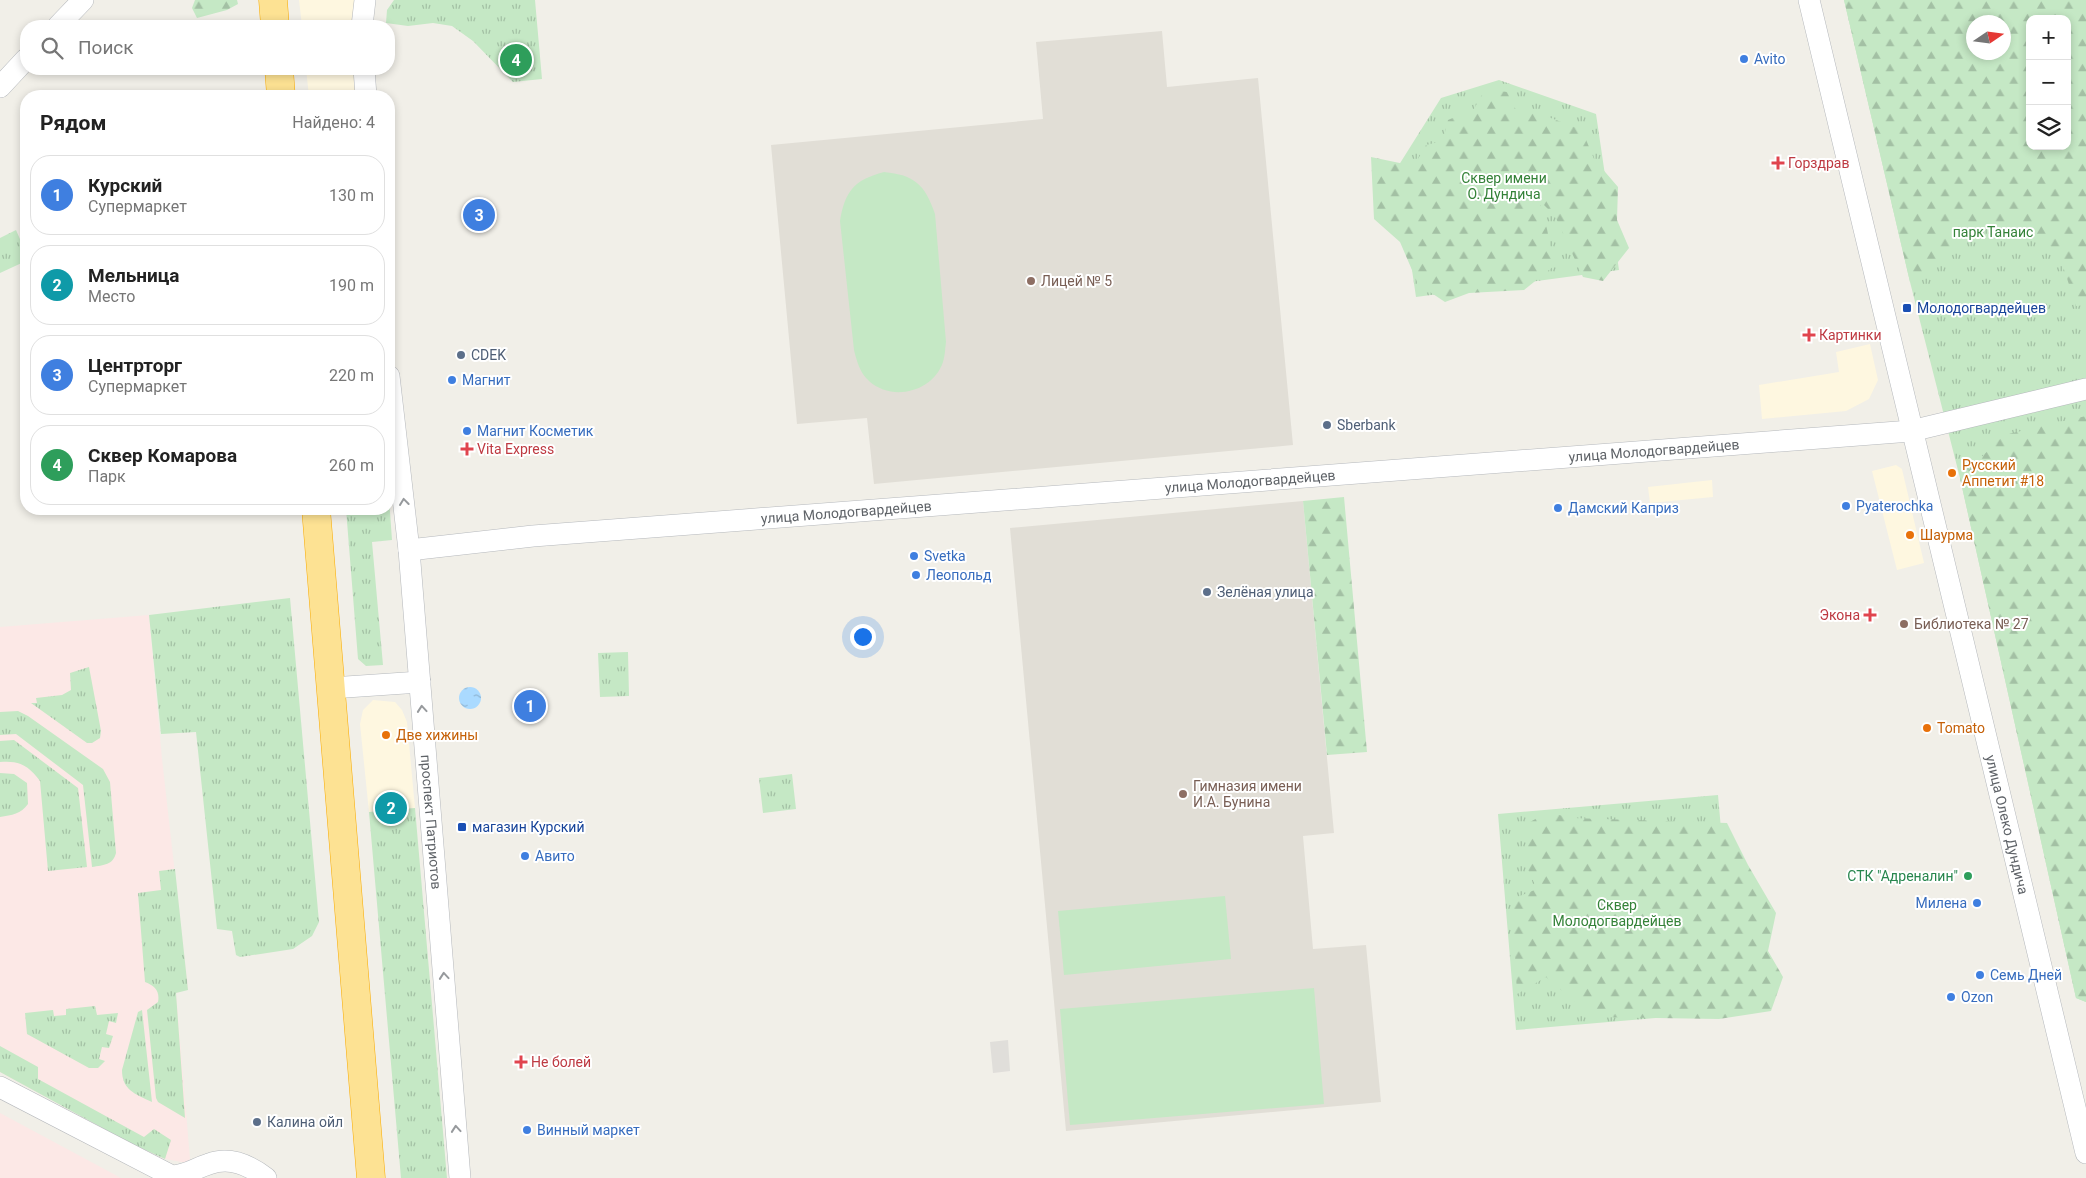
<!DOCTYPE html>
<html lang="ru">
<meta charset="utf-8">
<style>
body{margin:0;font-family:Roboto,sans-serif;background:#f6f6f6;color:#222}
.controls{position:absolute;right:15px;top:15px;display:grid;overflow:hidden;border-radius:10px;box-shadow:0 2px 8px #0003}
.controls button{width:45px;height:45px;display:grid;place-items:center;padding:0;border:0;border-bottom:1px solid #e0e0e0;background:#fff;color:#222;font:25px sans-serif}
.compass{position:absolute;left:1966px;top:15px;width:45px;height:45px;border-radius:50%;background:#fff;box-shadow:0 2px 8px #0003;rotate:77deg}
.you{position:absolute;left:862px;top:636px;width:18px;height:18px;margin:-12px;border:4px solid #fff;border-radius:50%;background:#1a73e8;box-shadow:0 0 0 8px #1a73e833}
.badge{display:grid;place-items:center;width:32px;height:32px;border-radius:50%;background:#db2777;color:#fff;font-size:16px;font-weight:700}
.pin{position:absolute;translate:-50% -50%;border:2px solid #fff;box-shadow:0 1px 5px #0006}
.list{margin:0;padding:0;list-style:none}
h2{display:flex;justify-content:space-between;align-items:center;height:65px;margin:0;padding:0 20px;font-size:21px}
h2 small{font-size:16px;font-weight:400;color:#767676}
.list li{display:grid;grid-template-columns:32px 1fr auto;gap:15px;align-items:center;box-sizing:border-box;height:80px;margin:0 10px 10px;padding:0 10px;border:1px solid #e0e0e0;border-radius:20px}
.list b{display:block;font-size:19px;white-space:nowrap}
.list p{margin:0;font-size:16px;white-space:nowrap;color:#767676}
.list em{font-size:16px;font-style:normal;color:#767676}
.icon{flex:none;width:28px;height:28px;fill:none;stroke:currentColor;stroke-width:2;stroke-linecap:round;stroke-linejoin:round}
.map{position:relative;flex:none;width:2086px;height:1178px;overflow:hidden}
.search{position:absolute;background:#fff;box-shadow:0 2px 8px #0003;left:20px;top:20px;width:375px;height:55px;display:flex;align-items:center;gap:12px;box-sizing:border-box;padding:0 18px;border-radius:20px;color:#767676;font-size:19px}
.panel{position:absolute;background:#fff;box-shadow:0 2px 8px #0003;left:20px;top:90px;width:375px;height:425px;border-radius:20px}
.map>svg:first-child{display:block}
.commercial{fill:#fef7e0}
.industrial{fill:#e0deda}
.education{fill:#e1ded6}
.medical{fill:#fce8e6}
.grass{fill:url(#grass-tufts);fill-rule:evenodd}
.forest{fill:url(#forest-firs);fill-rule:evenodd}
.garden{fill:#c5e8c5}
.water{fill:url(#water-ripples)}
.lines{fill:none;stroke-linecap:round;stroke-linejoin:round}
.minor-casing{stroke:#b5b8bc;stroke-width:22}
.highway-casing{stroke:#f9ab00;stroke-width:29}
.minor{stroke:#fff;stroke-width:21}
.highway{stroke:#fde293;stroke-width:28}
.oneway{stroke:#979a9d}
.shop-dot{fill:#3f7fe0;stroke:#fff;stroke-width:2}
.health-dot{fill:#e0444e;stroke:#fff;stroke-width:2}
.education-dot{fill:#8d6e63;stroke:#fff;stroke-width:2}
.transit-dot{fill:#1a4fb4;stroke:#fff;stroke-width:2}
.service-dot{fill:#5c6f8a;stroke:#fff;stroke-width:2}
.food-dot{fill:#e8710a;stroke:#fff;stroke-width:2}
.leisure-dot{fill:#2e9e5b;stroke:#fff;stroke-width:2}
.labels{text-anchor:middle;dominant-baseline:central;stroke-width:4;stroke-linejoin:round;paint-order:stroke}
.shop-label{font-size:14px;fill:#366cbe;stroke:#fff;text-anchor:start}
.health-label{font-size:14px;fill:#be3a42;stroke:#fff;text-anchor:start}
.park-label{font-size:14px;fill:#348238;stroke:#fff}
.education-label{font-size:14px;fill:#785e54;stroke:#fff;text-anchor:start}
.transit-label{font-size:14px;fill:#164399;stroke:#fff;text-anchor:start}
.service-label{font-size:14px;fill:#4e5e75;stroke:#fff;text-anchor:start}
.street-label{font-size:14px;fill:#5f6368;stroke:#fff}
.food-label{font-size:14px;fill:#c56008;stroke:#fff;text-anchor:start}
.leisure-label{font-size:14px;fill:#27864d;stroke:#fff;text-anchor:end}
</style>
<div class="map">
<svg width="2086" height="1178" viewBox="0 0 2086 1178">
<defs>
<pattern id="grass-tufts" width="24" height="20" patternUnits="userSpaceOnUse" patternTransform="scale(1.25)"><rect width="24" height="20" fill="#c5e8c5"/><path d="M3 7l-1-3M5 7V3M7 7l1-3M15 17l-1-3M17 17v-4M19 17l1-3" fill="none" stroke="#a3c0a4"/></pattern>
<pattern id="forest-firs" width="22" height="20" patternUnits="userSpaceOnUse" patternTransform="scale(1.25)"><rect width="22" height="20" fill="#c5e8c5"/><path d="M5 1l3.5 6h-7zM16 11l3.5 6h-7z" fill="#a3c0a4"/></pattern>
<pattern id="water-ripples" width="26" height="14" patternUnits="userSpaceOnUse" patternTransform="scale(1.25)"><rect width="26" height="14" fill="#aadaff"/><path d="M2 4q2-2 4 0t4 0M15 11q2-2 4 0t4 0" fill="none" stroke="#8eb4d2"/></pattern>
</defs>
<rect width="100%" height="100%" fill="#f1efe8"/>
<!-- commercial -->
<path class="commercial" d="M299 0H356L355 26H302Z
M306 69H359L361 96H309Z
M1870 344 1878 380 1869 399 1846 411 1762 419 1759 385 1839 372 1836 352Z
M1896 465 1902 469 1924 563 1897 570 1872 471Z
M1712 480 1713 497 1650 503 1648 487Z
M373 700 395 702 402 710 407 722 415 808 369 812 360 724 363 710Z"/>
<!-- industrial -->
<path class="industrial" d="M1008 1040 1010 1071 993 1073 990 1042Z"/>
<!-- education -->
<path class="education" d="M1162 31 1167 87 1258 78 1293 445 874 484 867 418 797 424 771 145 1043 119 1036 42Z
M1303 501 1334 833 1303 836 1313 949 1366 945 1381 1102 1066 1131 1010 528Z"/>
<!-- medical -->
<path class="medical" d="M149 615 162 759 188 989 176 993 190 1159 187 1163 165 1159 130 1143 0 1072V627Z
M0 1113 121 1178H0Z"/>
<!-- grass -->
<path class="grass" d="M394 0H535L542 79 513 82 473 41 452 26 433 23 408 26 386 23 387 10Z
M1844 0H2086V1002L2076 998 1960 478 1910 282ZM2030 19H2067V146H2030ZM1974 22H2004V52H1974Z
M1499 80 1596 114 1619 270 1416 297 1397 168 1441 98Z
M16 230 26 253V261L0 273V238Z
M389 498 392 540 372 542 383 665 366 666 358 659 346 509H389Z
M290 598 319 922 312 936 293 949 240 957 236 955 232 931 217 929 196 732 161 734 149 615Z
M628 652 629 696 600 697 598 653Z
M89 667 101 731 100 738 92 743H87L31 703H37L36 698 62 695 71 690 70 673Z
M18 711 28 716 103 769 110 782 116 853C113 865 104 865 92 867L83 785 16 734 0 735V712Z
M14 740 78 788 87 867 48 871 40 781C29 766 19 760 0 762V741Z
M0 773 14 774 27 783 28 804C21 814 12 815 0 817Z
M792 774 796 809 763 813 759 778Z
M1718 795 1737 1011 1516 1030 1498 814Z
M415 808 447 1178H401L369 812Z
M175 869 188 990 176 993 185 1118 158 1102 156 1098 147 1010 158 1002C160 991 155 986 145 982L138 893 161 890 159 871Z
M95 1006 97 1015 118 1013 116 1023 109 1021 106 1034 113 1036 109 1048 102 1047 99 1059 105 1061 98 1068H89L27 1034 25 1013 53 1010 54 1016 66 1015V1009Z
M142 1010 152 1102C135 1094 122 1090 122 1070L138 1012Z
M0 1046 38 1067V1079L144 1137 154 1129 171 1140 165 1159 130 1143 0 1072Z"/>
<!-- forest -->
<path class="forest" d="M195 0H237L238 4 227 10 197 18 192 8Z
M1844 0H2086V305L2076 306 2059 254 2025 223 1966 227 1927 277 1910 282ZM2030 19H2067V146H2030ZM1974 22H2004V52H1974Z
M1485 89 1507 92 1517 112 1538 113 1582 130 1594 159 1618 187 1617 220 1629 248 1603 281 1583 277 1555 216 1539 200 1547 229 1554 266 1524 290 1469 293 1445 302 1418 284 1400 242 1374 219 1371 157 1414 166 1426 145 1443 141 1448 120 1474 109Z
M2086 416V1002L2076 998 1960 478 2004 435Z
M1344 497 1367 752 1327 755 1303 501Z
M1548 812 1571 818 1727 823 1748 865 1776 913 1768 951 1783 977 1771 1011 1719 1019 1593 1017 1546 977 1517 994 1512 899 1537 889 1524 861 1530 822Z"/>
<!-- garden -->
<path class="garden" d="M884 172C914 175 925 184 935 214L946 342C945 349 945 356 943 362 933 392 892 402 869 381 860 373 857 362 854 350L840 221C845 191 854 180 884 172Z
M1225 896 1231 959 1064 975 1058 911Z
M1314 988 1324 1104 1070 1125 1060 1009Z"/>
<!-- water -->
<path class="water" d="M459 698a11 11 0 1 1 22 0a11 11 0 1 1-22 0Z"/>
<g class="lines">
<!-- minor casing -->
<g class="minor-casing">
<g id="minor">
<path id="s1" d="M1809 0 2086 1153"/>
<path d="M58 26 83 0"/>
<path d="M362 26 365 0"/>
<path d="M364 69 366 96"/>
<path d="M0 87 26 59"/>
<path id="s2" d="M389 376 409 550 460 1178"/>
<path id="s3" d="M409 550 533 536 1911 431 2086 389"/>
<path d="M331 688 420 682"/>
<path d="M0 1087 172 1176C190 1174 193 1169 209 1164 230 1156 249 1165 266 1178"/>
</g>
</g>
<!-- highway casing -->
<g class="highway-casing">
<path id="highway" d="M273 0 275 26
M279 69 281 96
M316 509 371 1178"/>
</g>
<!-- minor -->
<use href="#minor" class="minor"/>
<!-- highway -->
<use href="#highway" class="highway"/>
</g>
<!-- one-way arrows -->
<defs><path id="oneway-chevron" d="M-2-3.5L2.5 0L-2 3.5" fill="none" stroke-width="1.6" stroke-linecap="round" stroke-linejoin="round" transform="scale(1.25)"/></defs>
<g class="oneway">
<use href="#oneway-chevron" transform="translate(404 502) rotate(-97)"/>
<use href="#oneway-chevron" transform="translate(422 709) rotate(-95)"/>
<use href="#oneway-chevron" transform="translate(444 976) rotate(-95)"/>
<use href="#oneway-chevron" transform="translate(456 1129) rotate(-95)"/>
</g>
<!-- markers -->
<g class="shop-dot">
<circle cx="1744" cy="59" r="5"/>
<circle cx="452" cy="380" r="5"/>
<circle cx="467" cy="431" r="5"/>
<circle cx="1846" cy="506" r="5"/>
<circle cx="1558" cy="508" r="5"/>
<circle cx="914" cy="556" r="5"/>
<circle cx="916" cy="575" r="5"/>
<circle cx="525" cy="856" r="5"/>
<circle cx="1977" cy="903" r="5"/>
<circle cx="1980" cy="975" r="5"/>
<circle cx="1951" cy="997" r="5"/>
<circle cx="527" cy="1130" r="5"/>
</g>
<g class="health-dot">
<path d="M1775.5 155.5h5v5h5v5h-5v5h-5v-5h-5v-5h5z"/>
<path d="M1806.5 327.5h5v5h5v5h-5v5h-5v-5h-5v-5h5z"/>
<path d="M464.5 441.5h5v5h5v5h-5v5h-5v-5h-5v-5h5z"/>
<path d="M1867.5 607.5h5v5h5v5h-5v5h-5v-5h-5v-5h5z"/>
<path d="M518.5 1054.5h5v5h5v5h-5v5h-5v-5h-5v-5h5z"/>
</g>
<g class="education-dot">
<circle cx="1031" cy="281" r="5"/>
<circle cx="1904" cy="624" r="5"/>
<circle cx="1183" cy="794" r="5"/>
</g>
<g class="transit-dot">
<rect x="1902" y="303" width="10" height="10" rx="2.5"/>
<rect x="457" y="822" width="10" height="10" rx="2.5"/>
</g>
<g class="service-dot">
<circle cx="461" cy="355" r="5"/>
<circle cx="1327" cy="425" r="5"/>
<circle cx="1207" cy="592" r="5"/>
<circle cx="257" cy="1122" r="5"/>
</g>
<g class="food-dot">
<circle cx="1952" cy="473" r="5"/>
<circle cx="1910" cy="535" r="5"/>
<circle cx="1927" cy="728" r="5"/>
<circle cx="386" cy="735" r="5"/>
</g>
<circle class="leisure-dot" cx="1968" cy="876" r="5"/>
<g class="labels">
<!-- shop labels -->
<g class="shop-label">
<text x="1754" y="59">Avito</text>
<text x="462" y="380">Магнит</text>
<text x="477" y="431">Магнит Косметик</text>
<text x="1856" y="506">Pyaterochka</text>
<text x="1568" y="508">Дамский Каприз</text>
<text x="924" y="556">Svetka</text>
<text x="926" y="575">Леопольд</text>
<text x="535" y="856">Авито</text>
<text x="1967" y="903" text-anchor="end">Милена</text>
<text x="1990" y="975">Семь Дней</text>
<text x="1961" y="997">Ozon</text>
<text x="537" y="1130">Винный маркет</text>
</g>
<!-- health labels -->
<g class="health-label">
<text x="1788" y="163">Горздрав</text>
<text x="1819" y="335">Картинки</text>
<text x="477" y="449">Vita Express</text>
<text x="1860" y="615" text-anchor="end">Экона</text>
<text x="531" y="1062">Не болей</text>
</g>
<!-- park labels -->
<g class="park-label">
<text x="1504" y="178">Сквер имени<tspan x="1504" dy="16">О. Дундича</tspan></text>
<text x="1993" y="232">парк Танаис</text>
<text x="1617" y="905">Сквер<tspan x="1617" dy="16">Молодогвардейцев</tspan></text>
</g>
<!-- education labels -->
<g class="education-label">
<text x="1041" y="281">Лицей № 5</text>
<text x="1914" y="624">Библиотека № 27</text>
<text x="1193" y="786">Гимназия имени<tspan x="1193" dy="16">И.А. Бунина</tspan></text>
</g>
<!-- transit labels -->
<g class="transit-label">
<text x="1917" y="308">Молодогвардейцев</text>
<text x="472" y="827">магазин Курский</text>
</g>
<!-- service labels -->
<g class="service-label">
<text x="471" y="355">CDEK</text>
<text x="1337" y="425">Sberbank</text>
<text x="1217" y="592">Зелёная улица</text>
<text x="267" y="1122">Калина ойл</text>
</g>
<!-- street labels -->
<g class="street-label">
<text stroke="none"><textPath href="#s3" startOffset="1249">улица Молодогвардейцев</textPath></text>
<text stroke="none"><textPath href="#s3" startOffset="844">улица Молодогвардейцев</textPath></text>
<text stroke="none"><textPath href="#s3" startOffset="439">улица Молодогвардейцев</textPath></text>
<text stroke="none"><textPath href="#s2" startOffset="448">проспект Патриотов</textPath></text>
<text stroke="none"><textPath href="#s1" startOffset="848">улица Олеко Дундича</textPath></text>
</g>
<!-- food labels -->
<g class="food-label">
<text x="1962" y="465">Русский<tspan x="1962" dy="16">Аппетит #18</tspan></text>
<text x="1920" y="535">Шаурма</text>
<text x="1937" y="728">Tomato</text>
<text x="396" y="735">Две хижины</text>
</g>
<!-- leisure labels -->
<g class="leisure-label">
<text x="1958" y="876">СТК "Адреналин"</text>
</g>
</g>
</svg>
<div class="controls">
<button>+</button>
<button>−</button>
<button><svg class="icon" aria-label="layers" viewBox="0 0 24 24"><path d="M12 4l9 5-9 5-9-5zM3 14l9 5 9-5"/></svg></button>
</div>
<svg class="compass" viewBox="-18 -18 36 36"><path d="M0-13l5 13h-10z" fill="#e53935"/><path d="M0 13l5-13h-10z" fill="#767676"/></svg>
<div class="you"></div>
<div class="pin badge" style="left:530px;top:706px;background:#3f7fe0">1</div>
<div class="pin badge" style="left:391px;top:808px;background:#0f9aa8">2</div>
<div class="pin badge" style="left:479px;top:215px;background:#3f7fe0">3</div>
<div class="pin badge" style="left:516px;top:60px;background:#2e9e5b">4</div>
<div class="search"><svg class="icon" aria-label="search" viewBox="0 0 24 24"><circle cx="10" cy="10" r="6"/><path d="M15 15l6 6"/></svg>Поиск</div>
<section class="panel">
<h2>Рядом<small>Найдено: 4</small></h2>
<ul class="list">
<li><span class="badge" style="background:#3f7fe0">1</span><div><b>Курский</b><p>Супермаркет</p></div><em>130 m</em></li>
<li><span class="badge" style="background:#0f9aa8">2</span><div><b>Мельница</b><p>Место</p></div><em>190 m</em></li>
<li><span class="badge" style="background:#3f7fe0">3</span><div><b>Центрторг</b><p>Супермаркет</p></div><em>220 m</em></li>
<li><span class="badge" style="background:#2e9e5b">4</span><div><b>Сквер Комарова</b><p>Парк</p></div><em>260 m</em></li>
</ul>
</section>
</div>
